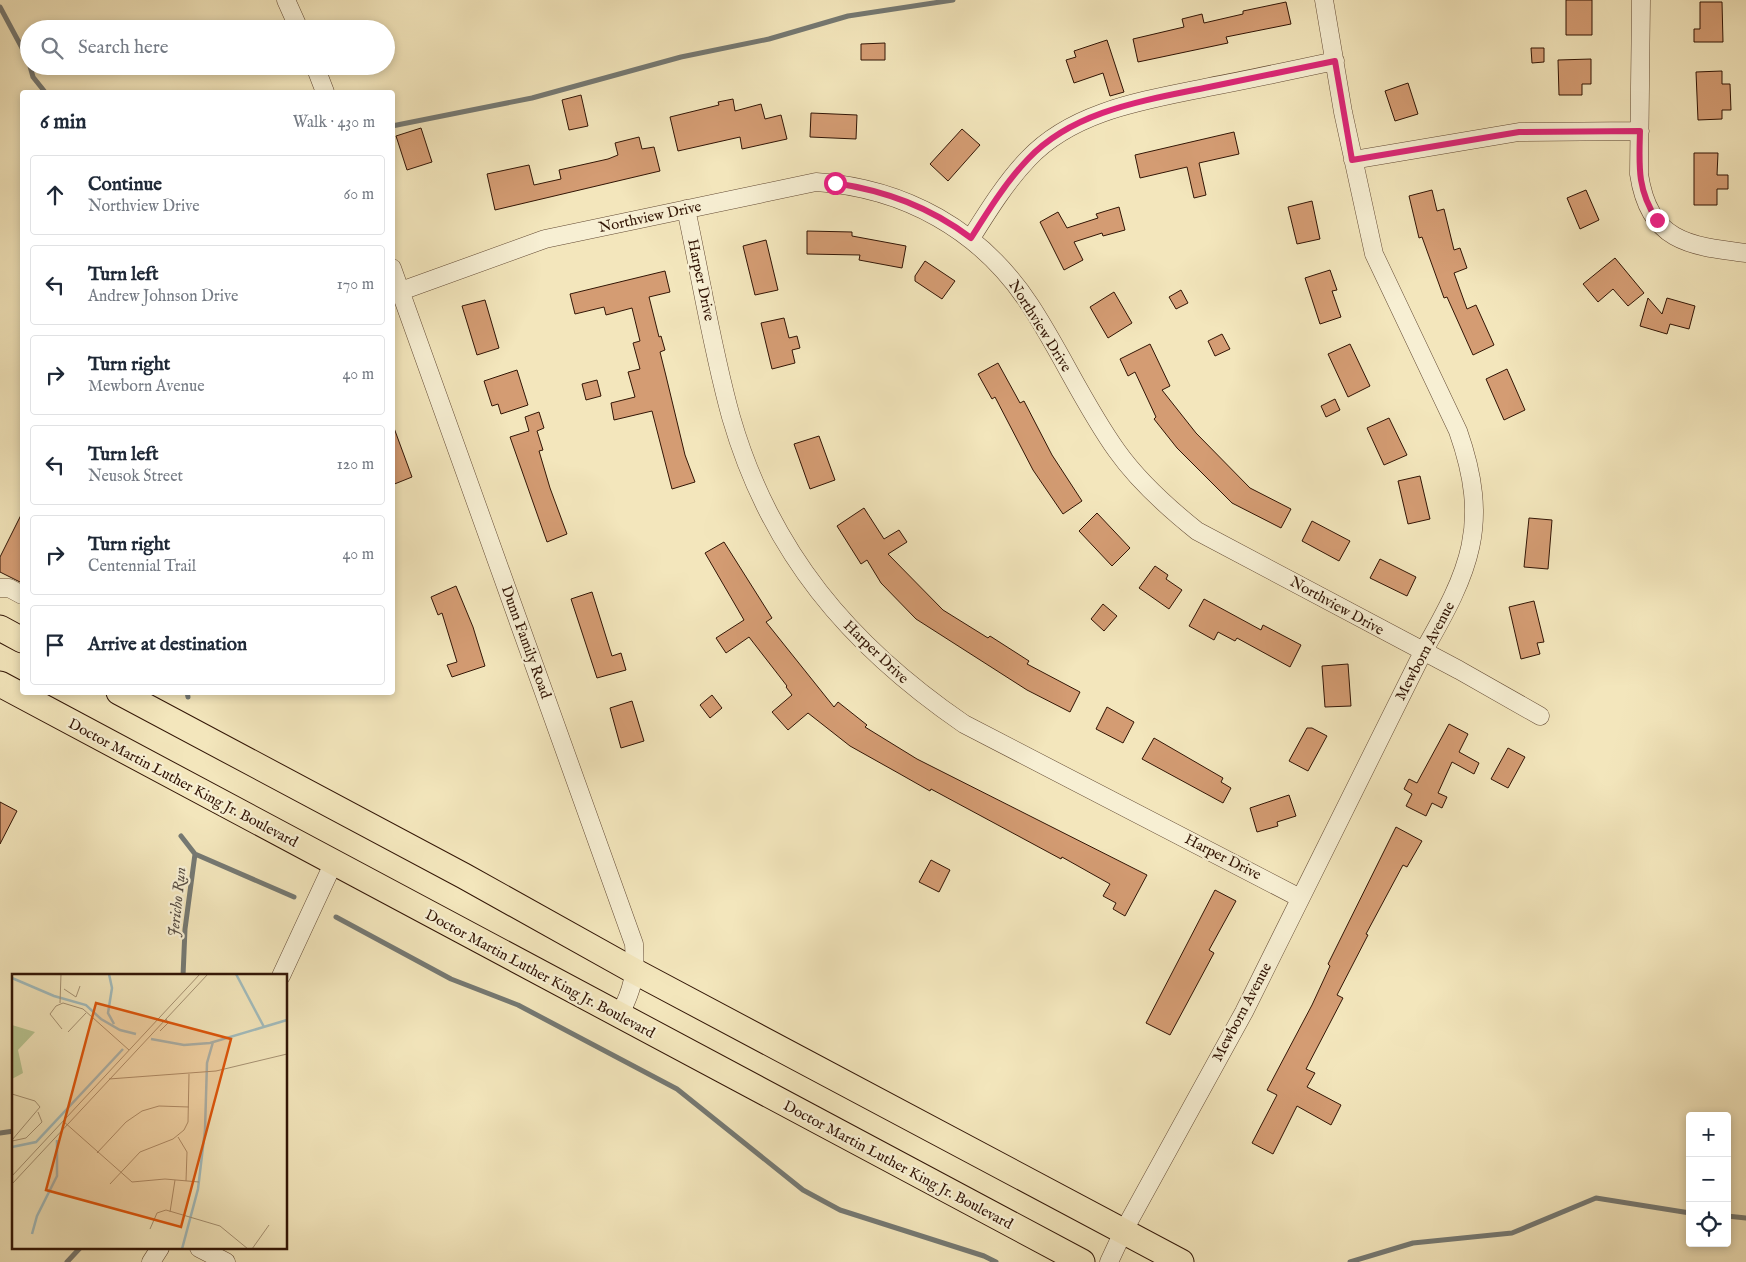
<!DOCTYPE html>
<meta charset="utf-8">
<style>
body{margin:0;font-family:"IM FELL English",serif;background:#f6f6f7;color:#1f2937}
.controls{position:absolute;right:15px;bottom:15px;display:grid;overflow:hidden;border-radius:5px;box-shadow:0 2px 8px #0003}
.controls button{width:45px;height:45px;display:grid;place-items:center;padding:0;border:0;border-bottom:1px solid #e0e1e3;background:#fff;color:#1f2937;font:25px sans-serif}
.stop{position:absolute;width:15px;height:15px;margin:-11px;border:4px solid #db2777;border-radius:50%;background:#fff}
.stop.end{background:#db2777;border-color:#fff;box-shadow:0 1px 5px #0008}
.list{margin:0;padding:0;list-style:none}
h2{display:flex;justify-content:space-between;align-items:center;height:65px;margin:0;padding:0 20px;font-size:21px}
h2 small{font-size:16px;font-weight:400;color:#747a83}
.list li{display:grid;grid-template-columns:32px 1fr auto;gap:15px;align-items:center;box-sizing:border-box;height:80px;margin:0 10px 10px;padding:0 10px;border:1px solid #e0e1e3;border-radius:5px}
.list b{display:block;font-size:19px;white-space:nowrap}
.list p{margin:0;font-size:16px;white-space:nowrap;color:#747a83}
.list em{font-size:16px;font-style:normal;color:#747a83}
.icon{flex:none;width:28px;height:28px;fill:none;stroke:currentColor;stroke-width:2;stroke-linecap:round;stroke-linejoin:round}
.map{position:relative;flex:none;width:1746px;height:1262px;overflow:hidden}
.search{position:absolute;background:#fff;box-shadow:0 2px 8px #0003;left:20px;top:20px;width:375px;height:55px;display:flex;align-items:center;gap:12px;box-sizing:border-box;padding:0 18px;border-radius:28px;color:#747a83;font-size:19px}
.panel{position:absolute;background:#fff;box-shadow:0 2px 8px #0003;left:20px;top:90px;width:375px;height:605px;border-radius:5px}
.map>svg:first-child{display:block}
.lines{fill:none;stroke-linecap:round;stroke-linejoin:round}
.stream{stroke:#757973;stroke-width:5}
.building{fill:#d49c73;stroke:#321505}
.minor-casing{stroke:#624933;stroke-width:19}
.highway-casing{stroke:#321505;stroke-width:27}
.minor{stroke:#f7efd3;stroke-width:18}
.highway{stroke:#f3e6bc;stroke-width:25}
.route{stroke:#db2777;stroke-width:6}
.labels{text-anchor:middle;dominant-baseline:central;stroke-width:4.5;stroke-linejoin:round;paint-order:stroke}
.street-label{font-size:15px;fill:#321505;stroke:#f7efd3}
.water-label{font-size:16px;font-style:italic;fill:#594f45;stroke:#f7efd3}
.inset-river{fill:none;stroke:#a2bcbd;stroke-width:2.5}
.inset-road{fill:none;stroke:#a69273;stroke-width:1}
.view{fill:#df560c;fill-opacity:0.15;stroke:#df560c;stroke-width:2.5}
.inset-edge{fill:none;stroke:#321505;stroke-width:2.5}
</style>
<div class="map">
<svg width="1746" height="1262" viewBox="0 0 1746 1262">
<rect width="100%" height="100%" fill="#f3e6bc"/>
<filter id="stains"><feTurbulence type="fractalNoise" baseFrequency=".004" numOctaves="4"/><feColorMatrix values="0 0 0 0 .2 0 0 0 0 .09 0 0 0 0 .02 0 0 0 .5 -.17"/></filter>
<radialGradient id="worn" r=".72"><stop offset=".6" stop-color="#630" stop-opacity="0"/><stop offset="1" stop-color="#630" stop-opacity=".3"/></radialGradient>
<g class="lines">
<!-- stream -->
<path class="stream" d="M0 7 29 61
M30 66 33 77 45 92
M392 126 532 98 681 57 769 39 848 16 953 0
M187 692 188 697
M181 836 195 854 185 929 183 976
M195 854 294 897
M336 917 451 979 518 1005 677 1089 803 1190 840 1210 984 1256 996 1262
M0 1133 14 1131
M1727 1216 1746 1218
M67 1262 80 1248
M1350 1262 1413 1243 1512 1233 1596 1198 1690 1213"/>
</g>
<!-- building -->
<path class="building" d="M1566 0H1592V35H1566Z
M1286 2 1291 24 1226 37 1228 43 1138 62 1133 39 1184 27 1182 19 1202 14 1204 23 1243 14V11Z
M1700 2H1722L1723 42H1694V29H1700Z
M1107 40 1124 92 1110 96 1103 73 1074 83 1066 60 1076 57 1074 51Z
M885 43V60H861V44Z
M1531 48H1544V62L1532 63Z
M1591 59V84H1582V95H1559L1558 60Z
M1722 71V84H1730L1731 110H1722V119L1698 120 1696 72Z
M1408 83 1418 114 1395 121 1385 91Z
M581 95 588 126 569 130 562 100Z
M733 99 735 111 761 104 765 119 781 115 787 139 742 149 740 137 678 151 670 117 719 105 718 102Z
M811 113 857 115 856 139 810 137Z
M421 128 432 162 407 170 396 136Z
M962 129 980 145 948 181 930 164Z
M1234 132 1239 154 1199 163 1206 195 1194 198 1187 167 1140 178 1135 155Z
M639 137 642 149 654 147 660 171 495 210 487 174 529 165 534 185 561 179 559 170 608 159 618 155 615 143Z
M1694 153H1718L1717 175H1728V189H1717V205H1694Z
M1432 190 1437 211 1444 209 1454 250 1460 248 1467 268 1454 273 1467 309 1476 305 1494 345 1473 355 1447 297 1444 298 1422 237 1419 238 1409 196Z
M1586 190 1599 220 1580 229 1567 198Z
M1312 201 1320 239 1297 244 1288 207Z
M1119 207 1125 230 1103 236 1102 233 1074 242 1083 260 1064 270 1040 222 1058 212 1067 228 1098 218 1096 214Z
M807 231 852 232V236L906 246 902 268 859 260 860 255 807 254Z
M766 240 778 290 755 295 743 246Z
M1615 258 1644 293 1628 306 1613 289 1598 302 1583 284Z
M925 261 955 281 942 299 915 281V276Z
M1330 270 1337 290 1332 291 1341 317 1320 324 1305 278Z
M665 271 670 292 649 297 659 337 661 336 665 350 660 352 666 376 685 455 695 482 672 489 652 411 614 420 611 403 635 397 628 372 640 369 633 343 640 341 632 308 606 315 604 307 575 314 570 294Z
M1181 290 1188 303 1176 309 1169 297Z
M1114 292 1132 323 1108 338 1090 307Z
M1648 298 1662 314 1667 298 1695 306 1689 329 1670 324 1667 334 1640 326Z
M485 300 499 348 477 355 462 306Z
M784 318 789 338 797 336 800 348 792 350 795 363 772 369 761 323Z
M1222 334 1230 349 1215 356 1208 341Z
M1150 344 1170 386 1162 390 1196 433 1250 488 1291 509 1281 528 1232 503 1177 448 1154 419 1156 417 1135 372 1128 376 1120 359Z
M1350 344 1370 386 1348 397 1328 354Z
M998 363 1020 403 1024 401 1052 455 1082 501 1063 514 1033 470 995 397 992 399 978 374Z
M1507 369 1525 410 1504 420 1486 379Z
M517 370 528 405 501 414 498 404 492 406 484 381Z
M597 380 601 396 586 400 582 384Z
M1335 399 1340 410 1326 417 1321 406Z
M539 412 544 428 537 431 543 450 539 451 550 488 567 534 547 542 510 437 529 431 525 417Z
M1389 418 1407 455 1384 465 1367 428Z
M394 428 412 477 392 485V429Z
M819 436 835 480 810 489 794 444Z
M1420 476 1430 519 1408 524 1398 481Z
M864 508 884 539 899 530 907 542 888 554 943 610 988 638 990 636 1029 661 1027 664 1080 692 1070 712 1027 690 916 619 881 583 867 560 861 564 837 526Z
M22 513V583L0 572V557Z
M1097 513 1130 548 1112 566 1079 531Z
M1529 518 1552 520 1548 569 1524 567Z
M1312 521 1350 541 1339 561 1302 541Z
M724 542 772 618 766 622 834 707 838 702 867 725 865 727 917 759 1147 875 1125 916 1113 909 1116 903 1103 896 1110 884 1062 857 1061 859 931 789 930 791 900 774 850 746 808 713 788 730 772 712 792 695 786 687 787 686 749 637 726 653 716 638 744 620 705 553Z
M1380 559 1416 577 1407 596 1370 578Z
M1155 566 1168 575 1166 579 1182 590 1169 609 1139 588Z
M456 586 473 627 485 666 452 677 447 665 457 662 442 613 438 615 431 597Z
M592 592 612 656 621 653 626 670 597 678 571 599Z
M1204 599 1261 630 1263 625 1301 645 1290 667 1237 638 1235 641 1218 632 1214 640 1189 626Z
M1534 601 1544 642 1537 643 1540 654 1521 659 1509 607Z
M1103 604 1117 616 1104 631 1091 619Z
M1348 664 1351 706 1325 707 1322 666Z
M712 695 722 708 710 718 700 705Z
M632 701 644 741 621 748 610 708Z
M1107 707 1134 722 1123 743 1096 729Z
M1449 724 1468 734 1459 752 1479 763 1474 774 1452 762 1438 793 1447 797 1442 808 1432 803 1426 816 1406 806 1412 794 1404 789 1409 779 1417 783Z
M1307 728H1312L1327 736 1308 771 1289 761Z
M1154 738 1223 778 1221 782 1231 788 1223 803 1142 759Z
M1508 748 1525 757 1508 788 1491 779Z
M1289 795 1296 816 1277 822 1278 826 1257 832 1250 808Z
M0 802 17 811 0 844Z
M1396 827 1422 841 1407 867 1403 865 1366 934 1368 935 1337 995 1343 998 1306 1069 1315 1073 1307 1087 1341 1105 1331 1125 1297 1106 1273 1154 1252 1143 1277 1095 1267 1090 1312 1005 1330 966 1328 964Z
M931 860 950 870 939 892 919 882Z
M1215 890 1236 901 1209 950 1214 953 1170 1035 1146 1023Z"/>
<g class="lines">
<!-- minor casing -->
<g class="minor-casing">
<path id="minor" d="M286 0 299 29
M1641 0 1639 174C1649 241 1688 246 1746 253
M315 66 325 92
M1353 160 1519 132 1640 131
M686 209C701 278 712 349 731 417 770 552 849 645 964 724L1300 898
M971 238C988 211 1006 182 1028 159 1074 110 1147 100 1209 87 1251 79 1293 70 1335 61
M392 268 634 944C636 975 633 989 619 1016
M401 291 545 239 816 182C905 188 981 230 1030 305 1061 352 1084 405 1117 451 1139 482 1167 507 1197 531L1459 670 1540 716
M0 588H9L22 595
M281 976 333 864
M199 1248 226 1262
M151 1262 160 1248
M1109 1262 1123 1232 1244 1012 1423 652C1470 570 1491 525 1458 431L1374 254 1343 112 1324 0"/>
</g>
<!-- highway casing -->
<g class="highway-casing">
<path id="highway" d="M0 628 22 640
M0 684 1082 1262
M119 692 464 876 636 972 1181 1262"/>
</g>
<!-- minor -->
<use href="#minor" class="minor"/>
<!-- highway -->
<use href="#highway" class="highway"/>
</g>
<g class="lines">
<!-- route -->
<path class="route" d="M835 183C886 191 930 207 971 238 988 211 1006 182 1028 159 1074 110 1147 100 1209 87 1251 78 1293 70 1335 61L1352 160 1519 132 1640 131C1639 166 1637 190 1657 220"/>
</g>
<g class="labels">
<!-- street labels -->
<g class="street-label">
<text transform="translate(650 217) rotate(-12)">Northview Drive</text>
<text transform="translate(701 280) rotate(78)">Harper Drive</text>
<text transform="translate(1040 326) rotate(58)">Northview Drive</text>
<text transform="translate(1337 606) rotate(29)">Northview Drive</text>
<text transform="translate(526 642) rotate(70)">Dunn Family Road</text>
<text transform="translate(1425 651) rotate(-62)">Mewborn Avenue</text>
<text transform="translate(876 652) rotate(44)">Harper Drive</text>
<text transform="translate(183 783) rotate(28)">Doctor Martin Luther King Jr. Boulevard</text>
<text transform="translate(1223 857) rotate(27)">Harper Drive</text>
<text transform="translate(540 974) rotate(28)">Doctor Martin Luther King Jr. Boulevard</text>
<text transform="translate(1242 1012) rotate(-62)">Mewborn Avenue</text>
<text transform="translate(898 1165) rotate(28)">Doctor Martin Luther King Jr. Boulevard</text>
</g>
<!-- water labels -->
<g class="water-label">
<text transform="translate(178 902) rotate(-84)">Jericho Run</text>
</g>
</g>
<!-- overview -->
<g transform="translate(12 974)">
<rect width="275" height="275" fill="#f3e6bc"/>
<path d="M0 12V51L23 58 6 76 11 99 0 105Z" fill="#b9c692"/>
<path class="inset-river" d="M97 0 100 14 96 39 102 50M224 0 252 53M0 4 42 22 74 31 89 45 108 56 124 60M139 65 172 71 198 69 275 46M0 173 24 168 111 75M20 260 25 242 45 202V166M170 275 186 215 193 156 195 89 201 68"/>
<path class="inset-road" d="M52 15 64 23 68 12M48 29 49 0M50 55 38 40 44 32 51 29 71 35 117 76M148 57 156 49 154 45M56 58 74 39M97 105 204 97 275 80M0 120 23 127 28 133 0 166M51 147 120 208 153 205 187 208M166 163 175 178 174 207M0 167 14 164 30 148 26 138M85 179 114 148 130 137 147 132 177 133M0 202 188 0M0 210 196 0M98 210 128 178 161 165 172 156 176 148 177 100M158 238 163 206M138 255 145 239 154 236 208 252 236 275M240 275 257 251"/>
<path class="view" d="M84 29 219 65 169 253 34 216Z"/>
<rect width="275" height="275" class="inset-edge"/>
</g>
<rect width="100%" height="100%" filter="url(#stains)"/>
<rect width="100%" height="100%" fill="url(#worn)"/>
</svg>
<div class="controls">
<button>+</button>
<button>−</button>
<button><svg class="icon" aria-label="locate" viewBox="0 0 24 24"><circle cx="12" cy="12" r="6"/><path d="M12 2v4M12 18v4M2 12h4M18 12h4"/></svg></button>
</div>
<div class="stop" style="left:835px;top:183px"></div>
<div class="stop end" style="left:1657px;top:220px"></div>
<div class="search"><svg class="icon" aria-label="search" viewBox="0 0 24 24"><circle cx="10" cy="10" r="6"/><path d="M15 15l6 6"/></svg>Search here</div>
<section class="panel">
<h2>6 min<small>Walk · 430 m</small></h2>
<ul class="list">
<li><svg class="icon" aria-label="ahead" viewBox="0 0 24 24"><path d="M12 20V5M6 11l6-6 6 6"/></svg><div><b>Continue</b><p>Northview Drive</p></div><em>60 m</em></li>
<li><svg class="icon" aria-label="left" viewBox="0 0 24 24"><path d="M17 20v-9H6M10 6l-5 5 5 5"/></svg><div><b>Turn left</b><p>Andrew Johnson Drive</p></div><em>170 m</em></li>
<li><svg class="icon" aria-label="right" viewBox="0 0 24 24"><path d="M7 20v-9h11M14 6l5 5-5 5"/></svg><div><b>Turn right</b><p>Mewborn Avenue</p></div><em>40 m</em></li>
<li><svg class="icon" aria-label="left" viewBox="0 0 24 24"><path d="M17 20v-9H6M10 6l-5 5 5 5"/></svg><div><b>Turn left</b><p>Neusok Street</p></div><em>120 m</em></li>
<li><svg class="icon" aria-label="right" viewBox="0 0 24 24"><path d="M7 20v-9h11M14 6l5 5-5 5"/></svg><div><b>Turn right</b><p>Centennial Trail</p></div><em>40 m</em></li>
<li><svg class="icon" aria-label="arrive" viewBox="0 0 24 24"><path d="M6 21V4h12l-3 4 3 4H6"/></svg><div><b>Arrive at destination</b></div></li>
</ul>
</section>
</div>
